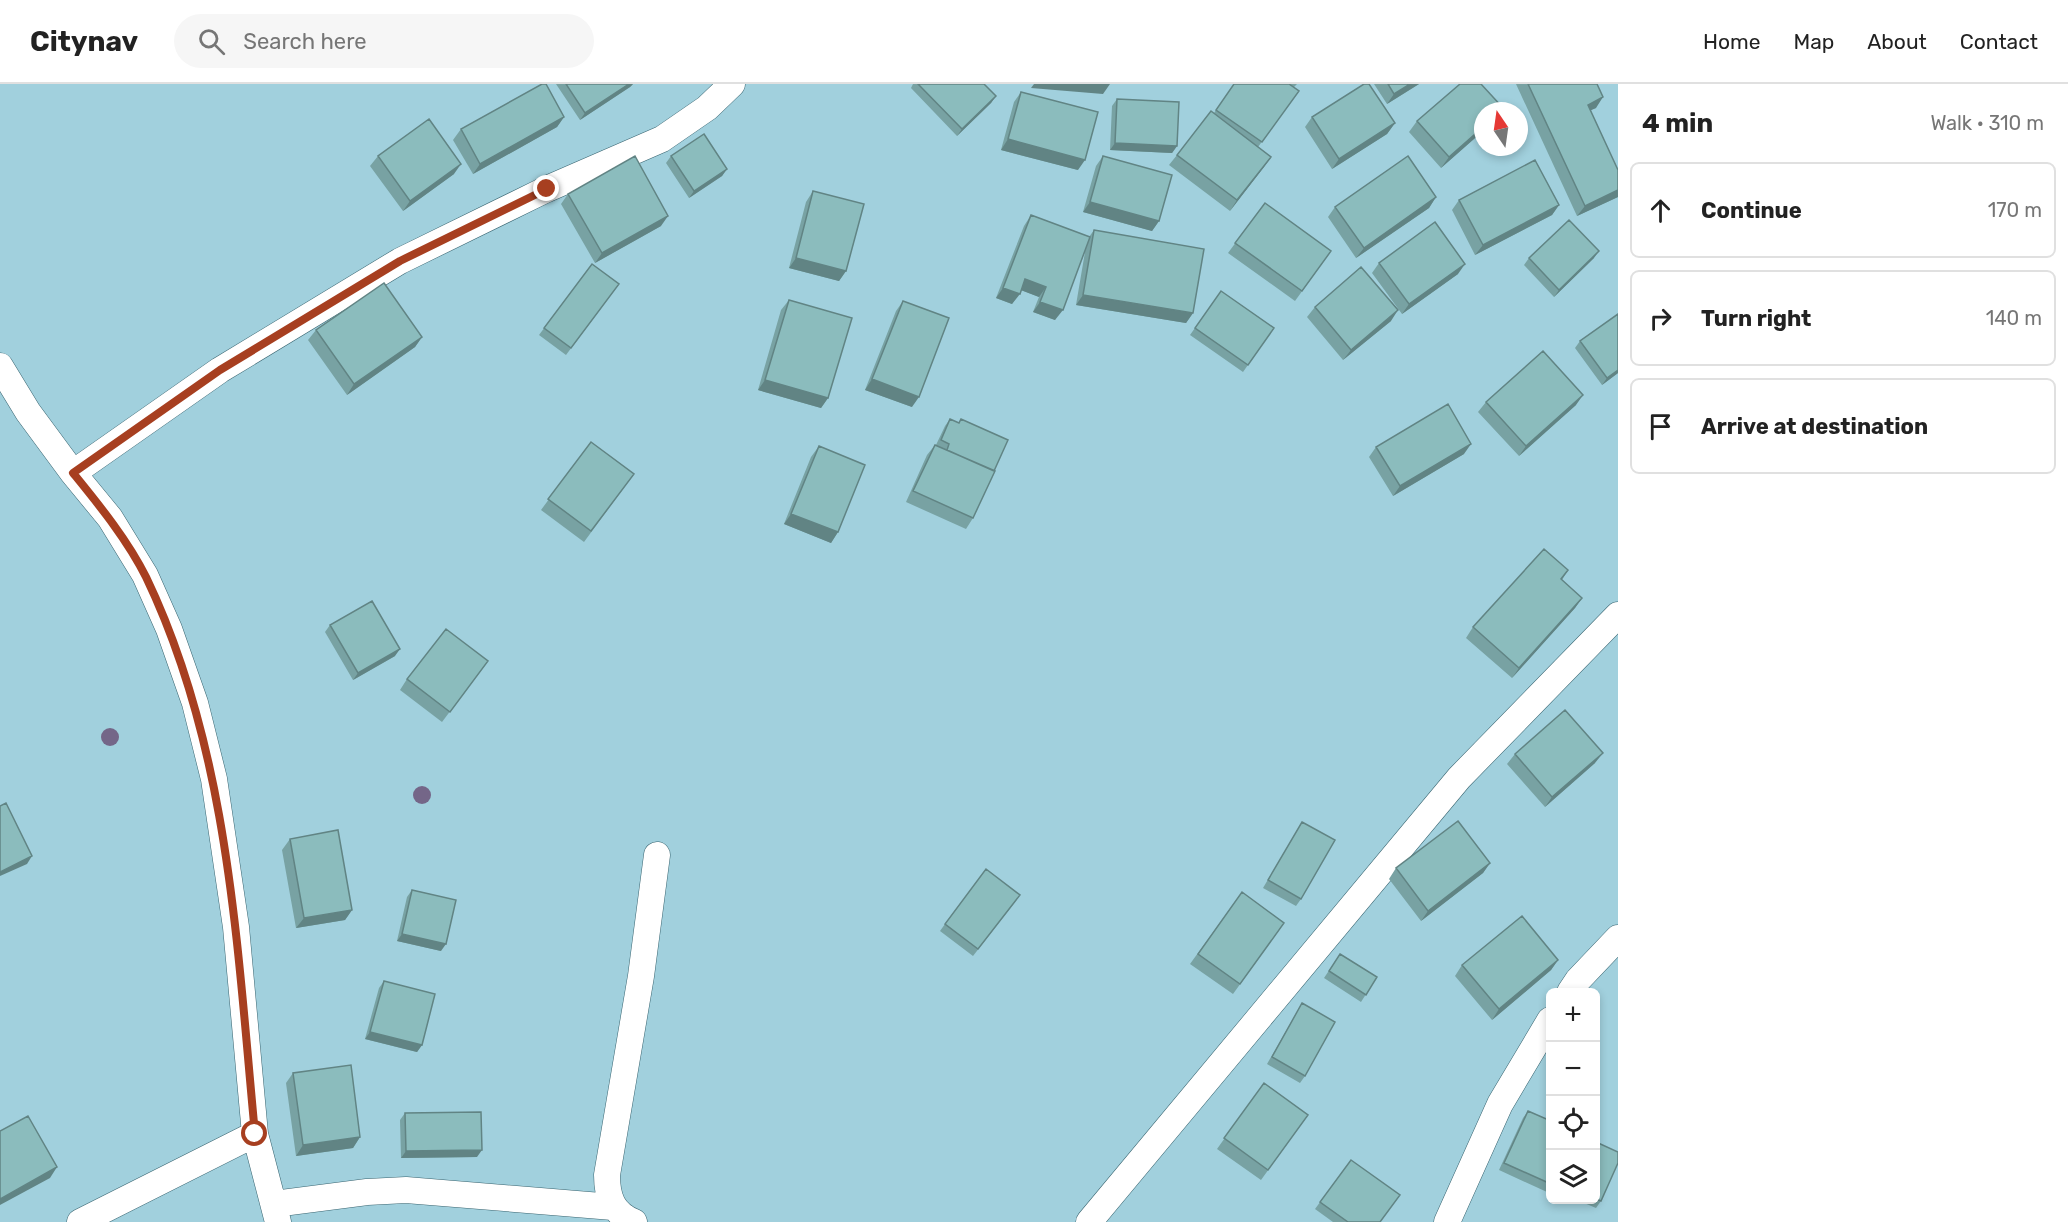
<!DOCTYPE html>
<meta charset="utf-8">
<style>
body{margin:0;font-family:Rubik,sans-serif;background:#f6f6f6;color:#222}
.controls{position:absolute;right:18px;bottom:18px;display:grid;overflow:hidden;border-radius:9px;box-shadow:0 3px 9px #0003}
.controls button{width:54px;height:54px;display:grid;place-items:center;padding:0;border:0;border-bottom:2px solid #e0e0e0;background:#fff;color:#222;font:30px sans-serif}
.compass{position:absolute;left:1474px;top:18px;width:54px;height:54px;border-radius:50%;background:#fff;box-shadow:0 3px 9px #0003;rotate:347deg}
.stop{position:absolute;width:18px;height:18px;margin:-14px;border:4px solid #a73f20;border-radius:50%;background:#fff}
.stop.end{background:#a73f20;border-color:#fff;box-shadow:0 2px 6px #0008}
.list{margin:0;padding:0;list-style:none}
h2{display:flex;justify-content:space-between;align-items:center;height:78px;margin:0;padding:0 24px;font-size:26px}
h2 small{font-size:20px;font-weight:400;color:#767676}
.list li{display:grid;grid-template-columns:39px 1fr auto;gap:18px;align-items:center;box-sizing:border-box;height:96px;margin:0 12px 12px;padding:0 12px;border:2px solid #e0e0e0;border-radius:9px}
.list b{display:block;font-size:22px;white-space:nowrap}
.list em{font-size:20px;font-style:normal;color:#767676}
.icon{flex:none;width:33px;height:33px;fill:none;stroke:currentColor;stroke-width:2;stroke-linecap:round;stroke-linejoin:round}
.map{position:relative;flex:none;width:1618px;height:1138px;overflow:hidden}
header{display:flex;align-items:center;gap:36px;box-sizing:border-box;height:84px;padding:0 30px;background:#fff;border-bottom:2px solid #e0e0e0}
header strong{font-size:28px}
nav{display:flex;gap:33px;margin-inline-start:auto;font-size:21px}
.search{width:420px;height:54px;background:#f6f6f6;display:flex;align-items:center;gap:15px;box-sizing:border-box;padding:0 21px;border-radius:33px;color:#767676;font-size:22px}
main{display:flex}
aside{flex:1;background:#fff}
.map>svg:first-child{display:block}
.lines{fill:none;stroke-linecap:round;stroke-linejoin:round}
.street-casing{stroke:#386470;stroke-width:27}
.street{stroke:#fff;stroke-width:26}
.tree{fill:#746688}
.wall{fill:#78a2a3}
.shaded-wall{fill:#618484}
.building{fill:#8bbcbd;stroke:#618484;stroke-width:1.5}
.route{stroke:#a73f20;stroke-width:8}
</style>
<header>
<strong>Citynav</strong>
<div class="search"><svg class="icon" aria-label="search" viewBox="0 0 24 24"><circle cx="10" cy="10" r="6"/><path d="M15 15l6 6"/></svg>Search here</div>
<nav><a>Home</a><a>Map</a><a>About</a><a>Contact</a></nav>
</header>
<main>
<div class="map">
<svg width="1618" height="1138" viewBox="0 0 1618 1138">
<rect width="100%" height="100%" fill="#a1d0dd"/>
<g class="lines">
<!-- street casing -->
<g class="street-casing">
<path id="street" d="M0 282 28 328 73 389 110 434 145 491 169 545 195 619 214 695 236 843 255 1050 278 1138
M73 389 220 286 400 177 547 105 662 55 707 24 732 0
M1570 908 1578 896 1618 854
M274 1120 367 1108 406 1106 613 1123
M80 1138 255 1050
M634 1138C613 1129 607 1114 607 1091L641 892 657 771
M1089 1138 1459 694 1618 531
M1447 1138 1500 1020 1550 936"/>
</g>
<!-- street -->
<use href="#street" class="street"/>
</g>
<!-- trees -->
<g class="tree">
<circle cx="110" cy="653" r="9"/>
<circle cx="422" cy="711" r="9"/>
</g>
<!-- wall -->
<path class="wall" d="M556 0H633L630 3 580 36Z
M913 0H984L996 12 991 19 957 52 911 4Z
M1234 0H1297L1294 3 1299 7 1258 63 1271 73 1230 127 1169 81 1177 71 1214 29Z
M1374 0H1419L1387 20Z
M1516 0H1597L1596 24 1590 26 1618 86V113L1577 132Z
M1021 8 1078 86 1001 66 1014 18Z
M1117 15 1177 62 1172 69 1110 66 1112 22Z
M1483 27V47L1441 84 1409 48 1417 37Z
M564 33 557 43 473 90 453 56 461 45Z
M1312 33 1395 39 1387 50 1332 85 1305 43Z
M378 72 454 90 403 127 370 82Z
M671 72 727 85 722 92 689 114 666 79Z
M1103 72 1159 137 1152 147 1083 128 1096 82Z
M813 107 846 187 839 197 789 184 806 118Z
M568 110 661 142 595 179 561 120Z
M1436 113 1429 124 1356 174 1328 133 1335 123Z
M1459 116 1559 121 1552 131 1475 171 1452 126Z
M1265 119 1331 167 1295 217 1228 169Z
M1031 131 1089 153 1094 146 1193 229 1186 239 1076 221 1085 168 1055 236 1033 228 1039 213 1021 206 1012 220 996 214 1024 142Z
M1529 174H1594L1554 213 1524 181Z
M1379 179 1458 190 1402 230 1372 189Z
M592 180 619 200 566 271 539 251Z
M1221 207 1274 244 1243 288 1190 251Z
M789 216 828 314 821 324 758 306 781 226Z
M903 217 912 323 865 306 896 227Z
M1315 223 1391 237 1343 276 1307 233Z
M316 246 422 253 415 263 347 311 308 256Z
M1580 257 1618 289 1602 301 1575 264Z
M1486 318 1576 321 1519 372 1478 328Z
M950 335 958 339 961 335 994 387 973 434 966 445 906 418 927 371 935 361H936L945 342Z
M591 358 634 390 584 458 541 426Z
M819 362 838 448 831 459 784 440 811 373Z
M1376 363 1464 370 1393 412 1369 373Z
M1568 486 1562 496 1582 514 1575 524 1512 594 1466 554 1473 543Z
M330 541 395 572 353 596 325 548Z
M488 577 442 638 400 606 407 595Z
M1515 670 1595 679 1545 723 1507 680Z
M1302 738 1301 815 1296 822 1263 804Z
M290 755 352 826 345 836 296 844 282 766Z
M1490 779 1483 789 1421 837 1389 795 1396 784Z
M412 806 441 867 397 857 407 813Z
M1242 808 1284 839 1233 910 1190 880Z
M1015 818 973 872 940 847 945 840Z
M1340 870 1377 893 1361 918 1324 894Z
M1558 876 1551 886 1492 936 1455 892 1462 881Z
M384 897 422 961 417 968 365 955 379 904Z
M1302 919 1305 992 1300 999 1267 980Z
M293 989 360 1053 353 1064 296 1072 286 999Z
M1264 999 1308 1031 1261 1096 1217 1065Z
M1528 1027 1551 1037V1104L1547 1108 1499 1086 1523 1034Z
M405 1029 477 1073 401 1074 400 1036Z
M1596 1058 1601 1117 1596 1124 1577 1116H1596Z
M1351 1076 1380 1138H1333L1315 1125Z"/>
<!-- shaded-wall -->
<path class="shaded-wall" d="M629 0H633L630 3 580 36 585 29Z
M1034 0H1110L1103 10 1031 4Z
M1410 0H1419L1387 20 1394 10Z
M996 12 991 19 957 52 962 45Z
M1603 13 1596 24 1580 31 1588 21Z
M564 33 557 43 473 90 480 80Z
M1395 39 1387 50 1332 85 1339 75Z
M1483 43V47L1441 84 1449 73Z
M1008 55 1085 76 1078 86 1001 66Z
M1115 59 1177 62 1172 69 1110 66Z
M1271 73 1264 83 1230 127 1237 116Z
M461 80 454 90 403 127 410 117Z
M727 85 722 92 689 114 694 107Z
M1618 106V113L1577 132 1585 122Z
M1436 113 1429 124 1356 174 1364 164Z
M1090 118 1159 137 1152 147 1083 128Z
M1559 121 1552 131 1475 171 1483 161Z
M668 132 661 142 595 179 602 169Z
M1599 167 1594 174 1554 213 1559 206Z
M796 174 846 187 839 197 789 184Z
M1465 180 1458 190 1402 230 1409 220Z
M1025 195 1046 203 1039 213 1018 205Z
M1003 204 1020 210 1012 220 996 214Z
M1083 211 1193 229 1186 239 1076 221Z
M1040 218 1063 226 1055 236 1033 228Z
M1398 226 1391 237 1343 276 1351 266Z
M422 253 415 263 347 311 354 300Z
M1618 286V289L1602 301 1607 294Z
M872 295 919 313 912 323 865 306Z
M765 296 828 314 821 324 758 306Z
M1583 311 1576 321 1519 372 1526 362Z
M1471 360 1464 370 1393 412 1400 402Z
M791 430 838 448 831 459 784 440Z
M1582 514 1575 524 1512 594 1519 584Z
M400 565 395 572 353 596 358 589Z
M1603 669 1595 679 1545 723 1552 713Z
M32 772 27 780 0 792V788Z
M1490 779 1483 789 1421 837 1428 827Z
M352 826 345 836 296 844 304 834Z
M402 850 446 860 441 867 397 857Z
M1558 876 1551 886 1492 936 1499 925Z
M370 948 422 961 417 968 365 955Z
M360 1053 353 1064 296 1072 303 1061Z
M482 1066 477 1073 401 1074 406 1067Z
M57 1083 50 1094 0 1121V1115Z"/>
<!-- building -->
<path class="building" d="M542 0H546L564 33 480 80 461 45Z
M566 0H629L585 29Z
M918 0H984L996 12 962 45Z
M1234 0H1289L1299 7 1262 58 1216 26Z
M1364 0H1369L1395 39 1339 75 1312 33Z
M1388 0H1410L1394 10Z
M1460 0H1481L1504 25 1502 27H1483V43L1449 73 1417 37Z
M1528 0H1597L1603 13 1588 21 1618 86V106L1585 122Z
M1021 8 1098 28 1085 76 1008 55Z
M1117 15 1179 18 1177 62 1115 59Z
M1211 27 1271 73 1237 116 1177 71Z
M429 35 461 80 410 117 378 72Z
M704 50 727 85 694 107 671 72Z
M635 72 668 132 602 169 568 110Z
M1103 72 1172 91 1159 137 1090 118Z
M1408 72 1436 113 1364 164 1335 123Z
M1535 76 1559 121 1483 161 1459 116Z
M813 107 864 120 846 187 796 174Z
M1265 119 1331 167 1302 207 1235 159Z
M1031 131 1090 153 1063 226 1040 218 1046 203 1025 195 1020 210 1003 204Z
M1569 136 1599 167 1559 206 1529 174Z
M1435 138 1465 180 1409 220 1379 179Z
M1094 146 1204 165 1193 229 1083 211Z
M592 180 619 200 571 264 544 244Z
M1361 183 1398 226 1351 266 1315 223Z
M384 199 422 253 354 300 316 246Z
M1221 207 1274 244 1248 281 1195 244Z
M789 216 852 234 828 314 765 296Z
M903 217 949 234 919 313 872 295Z
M1618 230V286L1607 294 1580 257Z
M1543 267 1583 311 1526 362 1486 318Z
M1448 320 1471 360 1400 402 1376 363Z
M950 335 959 339 961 335 1008 356 994 387 947 366 949 360 941 356Z
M591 358 634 390 591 447 548 415Z
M935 361 995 387 973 434 913 407Z
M819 362 865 381 838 448 791 430Z
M1544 465 1568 486 1561 495 1582 514 1519 584 1473 543Z
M372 517 400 565 358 589 330 541Z
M446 545 488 577 450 628 407 595Z
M1565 626 1603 669 1552 713 1515 670Z
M6 719 32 772 0 788V722Z
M1458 737 1490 779 1428 827 1396 784Z
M1302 738 1335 756 1301 815 1268 796Z
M338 746 352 826 304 834 290 755Z
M986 785 1020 811 978 865 945 840Z
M412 806 456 816 446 860 402 850Z
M1242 808 1284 839 1240 900 1198 870Z
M1522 832 1558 876 1499 925 1462 881Z
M1340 870 1377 893 1366 911 1329 887Z
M384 897 435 910 422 961 370 948Z
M1302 919 1335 938 1305 992 1272 973Z
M351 981 360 1053 303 1061 293 989Z
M1264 999 1308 1031 1268 1086 1224 1054Z
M1528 1027 1551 1037V1100L1504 1079Z
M481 1028 482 1066 406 1067 405 1029Z
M28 1032 57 1083 0 1115V1047Z
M1596 1058 1618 1068V1079L1601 1117 1596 1115Z
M1351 1076 1400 1111 1380 1138H1348L1320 1118Z"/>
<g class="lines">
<!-- route -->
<path class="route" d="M255 1050C237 862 229 666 146 493 127 455 99 421 73 389L220 286 400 177 547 105"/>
</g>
</svg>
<div class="controls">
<button>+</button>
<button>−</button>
<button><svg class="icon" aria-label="locate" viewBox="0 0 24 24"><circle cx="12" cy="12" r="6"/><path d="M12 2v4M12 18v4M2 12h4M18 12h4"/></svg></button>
<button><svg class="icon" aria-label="layers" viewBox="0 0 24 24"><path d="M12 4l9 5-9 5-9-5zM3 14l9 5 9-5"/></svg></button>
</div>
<svg class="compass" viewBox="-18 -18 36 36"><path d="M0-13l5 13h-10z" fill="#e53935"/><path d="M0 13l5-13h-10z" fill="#767676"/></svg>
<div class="stop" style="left:255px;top:1050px"></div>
<div class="stop end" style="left:547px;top:105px"></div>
</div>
<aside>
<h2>4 min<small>Walk · 310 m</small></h2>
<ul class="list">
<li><svg class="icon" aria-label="ahead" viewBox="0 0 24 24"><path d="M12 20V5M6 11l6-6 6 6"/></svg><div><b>Continue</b></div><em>170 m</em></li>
<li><svg class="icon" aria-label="right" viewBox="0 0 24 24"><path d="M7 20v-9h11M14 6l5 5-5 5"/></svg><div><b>Turn right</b></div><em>140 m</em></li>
<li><svg class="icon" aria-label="arrive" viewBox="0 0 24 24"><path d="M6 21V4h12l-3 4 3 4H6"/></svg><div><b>Arrive at destination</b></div></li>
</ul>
</aside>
</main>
